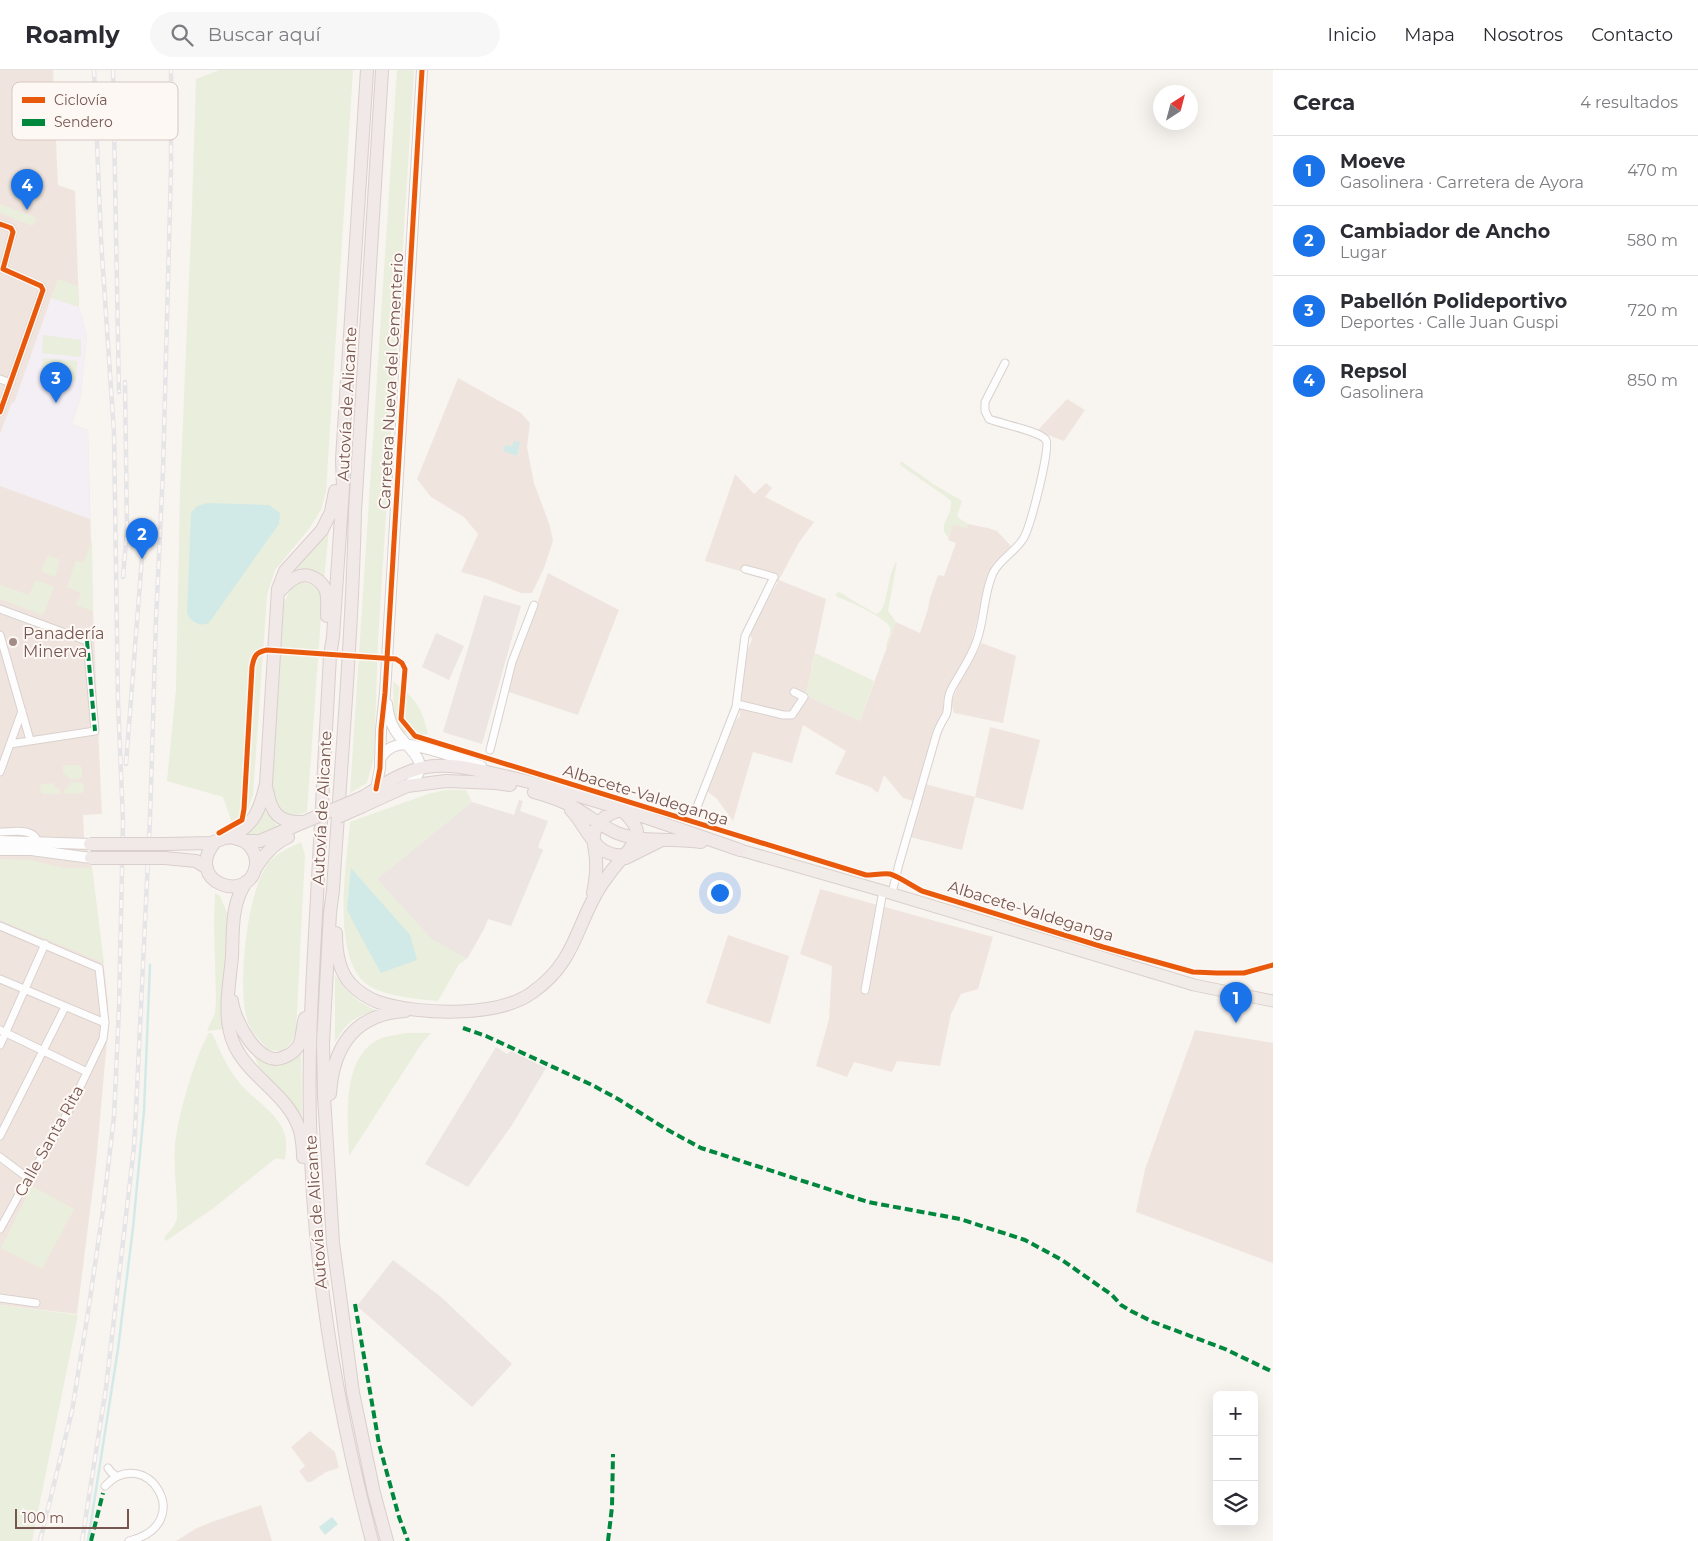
<!DOCTYPE html>
<html lang="es">
<meta charset="utf-8">
<style>
body{margin:0;font-family:Montserrat,sans-serif;background:#f7f7f7;color:#2b2b33}
.controls{position:absolute;right:15px;bottom:15px;display:grid;overflow:hidden;border-radius:8px;box-shadow:0 5px 20px #0002}
.controls button{width:45px;height:45px;display:grid;place-items:center;padding:0;border:0;border-bottom:1px solid #e1e1e2;background:#fff;color:#2b2b33;font:25px sans-serif}
.compass{position:absolute;left:1153px;top:15px;width:45px;height:45px;border-radius:50%;background:#fff;box-shadow:0 5px 20px #0002;rotate:36deg}
.scale{position:absolute;left:15px;bottom:12px;width:114px;box-sizing:border-box;padding-left:5px;border:2px solid #775650;border-top:0;font-size:14px;line-height:18px;white-space:nowrap;color:#775650;-webkit-text-stroke:4px #fef8f4;paint-order:stroke}
.you{position:absolute;left:719px;top:822px;width:18px;height:18px;margin:-12px;border:4px solid #fff;border-radius:50%;background:#1a73e8;box-shadow:0 0 0 8px #1a73e833}
.badge{display:grid;place-items:center;width:32px;height:32px;border-radius:50%;background:#1a73e8;color:#fff;font-size:16px;font-weight:700}
.pin{position:absolute;translate:-50% -41px;filter:drop-shadow(0 1px 2px #0008)}
.pin::after{content:'';position:absolute;top:26px;width:18px;height:15px;background:inherit;clip-path:polygon(0 0,100% 0,50% 100%)}
.list{margin:0;padding:0;list-style:none}
h2{display:flex;justify-content:space-between;align-items:center;height:65px;margin:0;padding:0 20px;font-size:21px}
h2 small{font-size:16px;font-weight:400;color:#7c7c81}
.list li{display:grid;grid-template-columns:32px 1fr auto;gap:15px;align-items:center;box-sizing:border-box;height:70px;padding:0 20px;border-top:1px solid #e1e1e2}
.list b{display:block;font-size:19px;white-space:nowrap}
.list p{margin:0;font-size:16px;white-space:nowrap;color:#7c7c81}
.list em{font-size:16px;font-style:normal;color:#7c7c81}
.icon{flex:none;width:28px;height:28px;fill:none;stroke:currentColor;stroke-width:2;stroke-linecap:round;stroke-linejoin:round}
.map{position:relative;flex:none;width:1273px;height:1471px;overflow:hidden}
header{display:flex;align-items:center;gap:30px;box-sizing:border-box;height:70px;padding:0 25px;background:#fff;border-bottom:1px solid #e1e1e2}
header strong{font-size:24px}
nav{display:flex;gap:28px;margin-inline-start:auto;font-size:18px}
.search{width:350px;height:45px;background:#f7f7f7;display:flex;align-items:center;gap:12px;box-sizing:border-box;padding:0 18px;border-radius:28px;color:#7c7c81;font-size:19px}
main{display:flex}
aside{flex:1;background:#fff}
.map>svg:first-child{display:block}
.residential{fill:#f0e5de}
.industrial{fill:#ece5e2}
.education{fill:#f4eef5}
.green{fill:#eaeedc}
.water{fill:#d2eae7}
.lines{fill:none;stroke-linecap:round;stroke-linejoin:round}
.stream{stroke:#d2eae7;stroke-width:2.5}
.street-casing{stroke:#d8d1ce;stroke-width:9}
.secondary-casing{stroke:#d9d0ce;stroke-width:12}
.primary-casing{stroke:#d9cfcc;stroke-width:13}
.highway-casing{stroke:#d9cfcc;stroke-width:14}
.street{stroke:#fefdfd;stroke-width:7}
.secondary{stroke:#fefdfd;stroke-width:10}
.primary{stroke:#f2ece8;stroke-width:11}
.highway{stroke:#f1e8e8;stroke-width:12}
.rail-casing{stroke:#e5e4e7;stroke-width:4.5}
.rail{stroke:#fef8f4;stroke-width:2.5;stroke-dasharray:8;stroke-linecap:butt}
.highway-bridge-casing{stroke:#d9cfcc;stroke-width:14;stroke-linecap:butt}
.highway-bridge{stroke:#f1e8e8;stroke-width:12}
.quiet{stroke:#00873e;stroke-width:4;stroke-dasharray:8 4;stroke-linecap:butt}
.cycleway-casing{stroke:#fef8f4;stroke-width:8}
.cycleway{stroke:#e8590c;stroke-width:5}
.poi-dot{fill:#a48d88;stroke:#fef8f4;stroke-width:2}
.labels{text-anchor:middle;dominant-baseline:central;stroke-width:4;stroke-linejoin:round;paint-order:stroke}
.street-label{font-size:16px;fill:#775650;stroke:#fef8f4}
.poi-label{font-size:16px;fill:#775650;stroke:#fef8f4;text-anchor:start}
.key{fill:#fef8f4;stroke:#d6c7c3;stroke-width:1}
.key-label{font-size:14px;fill:#775650}
</style>
<header>
<strong>Roamly</strong>
<div class="search"><svg class="icon" aria-label="search" viewBox="0 0 24 24"><circle cx="10" cy="10" r="6"/><path d="M15 15l6 6"/></svg>Buscar aquí</div>
<nav><a>Inicio</a><a>Mapa</a><a>Nosotros</a><a>Contacto</a></nav>
</header>
<main>
<div class="map">
<svg width="1273" height="1471" viewBox="0 0 1273 1471">
<rect width="100%" height="100%" fill="#f8f4f0"/>
<!-- residential -->
<path class="residential" d="M0 0H53L58 115 75 121 79 237 87 265 81 326 72 354 88 360 93 541 102 744 83 745 84 766 92 798 108 932 107 971 96 1094 77 1244 0 1235Z
M458 308 521 343 530 353 527 377 534 413 550 456 553 471 544 498 532 523H521L486 509 461 502 478 464 464 447 431 427 417 409Z
M1067 329 1085 340 1064 371 1037 361Z
M735 404 754 424 766 413 772 418 765 427 814 452 798 474 779 510 826 529 806 625 860 651 896 552 920 563 928 539 930 528 938 505 944 506 956 473 948 470 952 454 966 458 968 454 988 458 997 461 1012 477 995 493 984 521 969 584 943 630V645L934 661 914 731 903 728 884 705 878 723 870 717 835 704 846 681 803 655 792 693 753 682 733 751 717 729 704 719 726 674 734 652 740 646 739 633 743 592 752 569 748 562 778 512 705 491Z
M548 503 619 540 578 645 509 622 515 595Z
M982 573 1016 586 1003 653 954 643 951 633 960 612Z
M990 657 1040 670 1023 740 975 727 962 780 910 767 925 714 975 727Z
M820 819 993 867 978 919 961 924 951 944 940 996 897 991 892 1002 854 992 847 1007 816 996 829 949 832 896 800 884Z
M728 865 789 886 770 954 706 933Z
M1195 960 1273 973V1193L1136 1142 1145 1099Z
M310 1361 335 1382 339 1398 326 1402 311 1412H307L299 1401 305 1396 291 1377Z
M261 1435 272 1471H176L197 1458 209 1453Z"/>
<!-- industrial -->
<path class="industrial" d="M484 525 521 536 482 674 443 662Z
M436 563 464 576 449 610 422 597Z
M519 730 523 731 520 741 548 751 538 777 543 780 511 856 488 849 484 859 467 889 430 868 377 809 472 732 514 745Z
M496 977 507 984 511 981 546 998 512 1055 468 1117 425 1094Z
M393 1190 441 1227 512 1294 472 1337 357 1236Z"/>
<!-- education -->
<path class="education" d="M51 228 79 237 87 265 81 326 72 354 88 360 90 449 0 416V364L12 332 14 333Z"/>
<!-- green -->
<path class="green" d="M220 0H353L326 421 321 440 309 459 275 500 267 525 253 725 247 742 232 753 223 727 167 711 176 620 180 422 192 139 196 9Z
M397 0H414L378 571 374 687 367 713 350 723Z
M0 134 37 148 33 156 0 143Z
M58 209 78 216 79 237 51 228Z
M43 265 81 270V287L42 283Z
M43 288 77 291 76 311 41 308Z
M901 391 933 414 962 431 957 446 960 449 968 454 967 459 953 454 949 468C935 456 954 445 951 431L945 426 900 395Z
M329 460 324 509C311 502 306 495 291 505 303 488 319 477 329 460Z
M92 471 93 541 76 535 81 523 67 517 76 491 84 492Z
M48 485 60 490 55 507 41 501Z
M897 491 888 541 896 552 887 578 886 576C887 571 892 562 890 557 886 548 847 530 837 527L836 524 839 522 876 544C889 541 886 504 897 491Z
M36 510 54 517 43 545 0 529V515L29 525Z
M300 512C314 513 321 519 322 533L307 742C287 749 280 744 272 725L284 533 291 518Z
M815 583 874 611 860 651 806 625Z
M393 611C416 630 421 635 428 664 422 665 413 667 407 664 391 657 394 626 393 611Z
M63 695H80L82 698V706L80 709H70L63 702Z
M80 712 83 714 84 722 82 723 64 724V720L67 719 70 713Z
M53 713 56 718 60 719V724H42L40 720 41 714Z
M445 720H466L472 732 377 809 430 868 467 889 459 894 438 931C417 929 391 927 371 917 329 894 347 791 350 752L428 724Z
M265 739 278 757 262 766 247 765V763L260 750Z
M301 772 305 785 296 961 291 973 283 981 268 980C261 971 250 961 247 949 237 916 247 815 271 790 279 782 291 777 301 772Z
M0 789 30 790 64 798H92L104 893 0 850Z
M215 823 220 826 227 843 223 926 224 959 207 961 215 943 216 930 214 852Z
M335 905C348 924 356 931 377 941 352 948 349 950 335 972Z
M209 963H212C220 981 229 1002 243 1017 257 1032 283 1047 286 1070 286 1076 286 1083 285 1090L276 1088 215 1137 166 1171 164 1168 174 1156 177 1149C178 1125 173 1101 175 1076 177 1049 195 985 209 963Z
M407 963H431L422 973 349 1086C348 1052 341 994 374 972 383 966 396 965 407 963Z
M251 979C272 1001 279 997 301 981L302 1050C281 1026 263 1010 251 979Z
M32 1116 74 1139 42 1199 1 1178Z
M0 1235 78 1245 32 1471H0Z"/>
<!-- water -->
<path class="water" d="M514 371 520 372 517 386 503 381 505 375 512 376Z
M207 433 269 435 280 443 279 454 209 553C199 557 191 552 187 543L191 443 197 436Z
M351 798 410 865 417 890 381 903 354 854 347 839Z
M332 1447 338 1454 325 1465 319 1457Z"/>
<g class="lines">
<!-- stream -->
<path class="stream" d="M88 1471 118 1279 133 1158 144 1041 150 895"/>
<!-- street casing -->
<g class="street-casing">
<path id="street" d="M0 154 11 158 13 162 3 199 41 216 43 220 0 342
M0 309 11 313
M0 539 87 571 95 661 10 674
M0 565 30 670
M737 634 783 645H792L804 627 794 622
M490 680 512 592 534 535
M0 702 22 641
M697 737 736 637 745 566 774 507 745 499
M0 762C13 762 33 757 38 772
M892 823 899 794 936 666C938 658 942 652 946 645 949 638 946 629 951 620 959 604 970 590 976 573 985 550 983 525 993 503 1000 489 1015 482 1023 469 1030 459 1051 377 1046 370 1040 361 1001 354 989 349L985 341V332L1005 293
M0 856 99 898 105 953 103 969 69 1040 51 1073 28 1108 0 1159
M0 909 105 953
M865 920 883 821
M0 960 87 1002
M0 975 45 874
M0 1066 65 937
M0 1087 28 1108
M0 1228 36 1233
M108 1398 111 1402 116 1406
M105 1416C146 1372 199 1454 129 1471"/>
</g>
<!-- secondary casing -->
<g class="secondary-casing">
<path id="secondary" d="M387 634C388 643 390 652 395 660 407 680 437 693 407 716H404
M380 689C384 682 390 677 398 675 414 671 463 690 481 696
M376 719 380 698 381 660 385 623 422 0
M0 771 90 774
M0 780H31L91 788"/>
</g>
<!-- primary casing -->
<g class="primary-casing">
<path id="primary" d="M740 780 883 821 1194 915 1273 931"/>
</g>
<!-- highway casing -->
<g class="highway-casing">
<path id="highway" d="M367 0 342 389 343 417 333 567 330 585C326 666 321 747 317 827 313 902 308 976 310 1051 312 1193 336 1334 372 1471
M382 0 355 441C352 568 341 694 333 820L330 843 323 973 324 1026 333 1173 353 1323 374 1423 387 1471
M279 522C289 511 301 499 316 509 321 512 324 516 326 521 328 529 327 538 327 546
M267 720C271 742 278 753 302 752
M534 722C549 726 564 731 577 739 590 747 603 757 617 763 642 773 674 768 701 772
M363 727C381 716 400 703 421 698 448 692 473 699 500 705 582 723 661 753 740 780
M363 736 407 716 446 711 496 713 510 715
M571 740C589 759 594 788 625 785
M231 767C255 754 260 739 266 714L278 519 285 501 322 460 331 442 335 421
M215 772C182 812 250 836 256 795 257 785 252 777 244 771
M165 774 211 773 225 768 231 767 244 771H260L304 752
M165 788 196 791 207 798
M626 788 662 770
M255 799C264 785 273 774 288 767
M246 812C231 834 233 861 232 886 230 911 224 938 230 962 239 1004 288 1020 300 1061 302 1069 303 1079 303 1087
M593 823C595 813 597 802 596 791 596 785 594 778 594 772 592 754 606 743 622 740
M336 863C336 879 338 900 350 913 357 921 368 928 378 932 418 945 498 948 533 922 577 891 576 853 602 814 608 805 615 796 623 787 641 766 643 761 622 740
M232 931C234 951 260 999 284 987 290 985 296 980 299 975 303 967 302 957 305 948
M330 1024C333 976 355 944 405 941"/>
</g>
<!-- street -->
<use href="#street" class="street"/>
<!-- secondary -->
<use href="#secondary" class="secondary"/>
<!-- primary -->
<use href="#primary" class="primary"/>
<!-- highway -->
<use href="#highway" class="highway"/>
<!-- rail casing -->
<g class="rail-casing">
<path id="rail" d="M113 0 119 322
M123 507 127 459 125 312
M126 694 142 487
M40 1471 72 1341 87 1249 103 1140 114 1047 119 938 123 752 118 631 114 363 101 170 94 0
M82 1471 106 1318 134 1077 136 1041 150 748 156 550 163 401 171 98V0"/>
</g>
<!-- rail -->
<use href="#rail" class="rail"/>
<!-- highway-bridge casing -->
<g class="highway-bridge-casing">
<path id="highway-bridge" d="M338 747 363 736
M304 752 363 727
M90 774H165
M91 788H165"/>
</g>
<!-- highway-bridge -->
<use href="#highway-bridge" class="highway-bridge"/>
<!-- quiet -->
<path class="quiet" d="M87 571 95 661
M463 958 486 966 592 1015 618 1029 666 1059 701 1078 868 1132 960 1149 1025 1170 1062 1190 1112 1225 1121 1235 1131 1241 1153 1252 1225 1279 1273 1302
M355 1234 379 1374 399 1447 408 1471
M91 1471 103 1423
M608 1471 612 1437 613 1384"/>
<!-- cycleway casing -->
<g class="cycleway-casing">
<path id="cycleway" d="M0 154 11 158 13 162 3 199 41 216 43 220 0 342
M376 719 380 698 381 660 385 623 422 0
M219 763 242 750 244 739 252 597C254 586 256 582 267 580L396 589 402 593 405 599 401 649 415 666 866 805C873 805 883 803 890 804 898 806 914 817 922 821L1103 877 1193 902 1217 903H1244L1273 895"/>
</g>
<!-- cycleway -->
<use href="#cycleway" class="cycleway"/>
</g>
<!-- markers -->
<circle class="poi-dot" cx="13" cy="572" r="5"/>
<g class="labels">
<!-- street labels -->
<g class="street-label">
<text transform="translate(391 311) rotate(-87)">Carretera Nueva del Cementerio</text>
<text transform="translate(347 334) rotate(-87)">Autovía de Alicante</text>
<text transform="translate(646 725) rotate(17)">Albacete-Valdeganga</text>
<text transform="translate(322 738) rotate(-87)">Autovía de Alicante</text>
<text transform="translate(1031 841) rotate(17)">Albacete-Valdeganga</text>
<text transform="translate(49 1071) rotate(-61)">Calle Santa Rita</text>
<text transform="translate(316 1142) rotate(-94)">Autovía de Alicante</text>
</g>
<!-- poi labels -->
<g class="poi-label">
<text x="23" y="563">Panadería<tspan x="23" dy="18">Minerva</tspan></text>
</g>
</g>
<!-- legend -->
<rect x="12" y="12" width="166" height="58" rx="8" class="key"/>
<rect x="22" y="27" width="23" height="6" fill="#e8590c"/>
<rect x="22" y="49" width="23" height="7" fill="#00873e"/>
<g class="key-label">
<text x="54" y="35">Ciclovía</text>
<text x="54" y="57">Sendero</text>
</g>
</svg>
<div class="controls">
<button>+</button>
<button>−</button>
<button><svg class="icon" aria-label="layers" viewBox="0 0 24 24"><path d="M12 4l9 5-9 5-9-5zM3 14l9 5 9-5"/></svg></button>
</div>
<svg class="compass" viewBox="-18 -18 36 36"><path d="M0-13l5 13h-10z" fill="#e53935"/><path d="M0 13l5-13h-10z" fill="#7c7c81"/></svg>
<div class="scale">100 m</div>
<div class="you"></div>
<div class="pin badge" style="left:1236px;top:953px">1</div>
<div class="pin badge" style="left:142px;top:489px">2</div>
<div class="pin badge" style="left:56px;top:333px">3</div>
<div class="pin badge" style="left:27px;top:140px">4</div>
</div>
<aside>
<h2>Cerca<small>4 resultados</small></h2>
<ul class="list">
<li><span class="badge">1</span><div><b>Moeve</b><p>Gasolinera · Carretera de Ayora</p></div><em>470 m</em></li>
<li><span class="badge">2</span><div><b>Cambiador de Ancho</b><p>Lugar</p></div><em>580 m</em></li>
<li><span class="badge">3</span><div><b>Pabellón Polideportivo</b><p>Deportes · Calle Juan Guspi</p></div><em>720 m</em></li>
<li><span class="badge">4</span><div><b>Repsol</b><p>Gasolinera</p></div><em>850 m</em></li>
</ul>
</aside>
</main>
